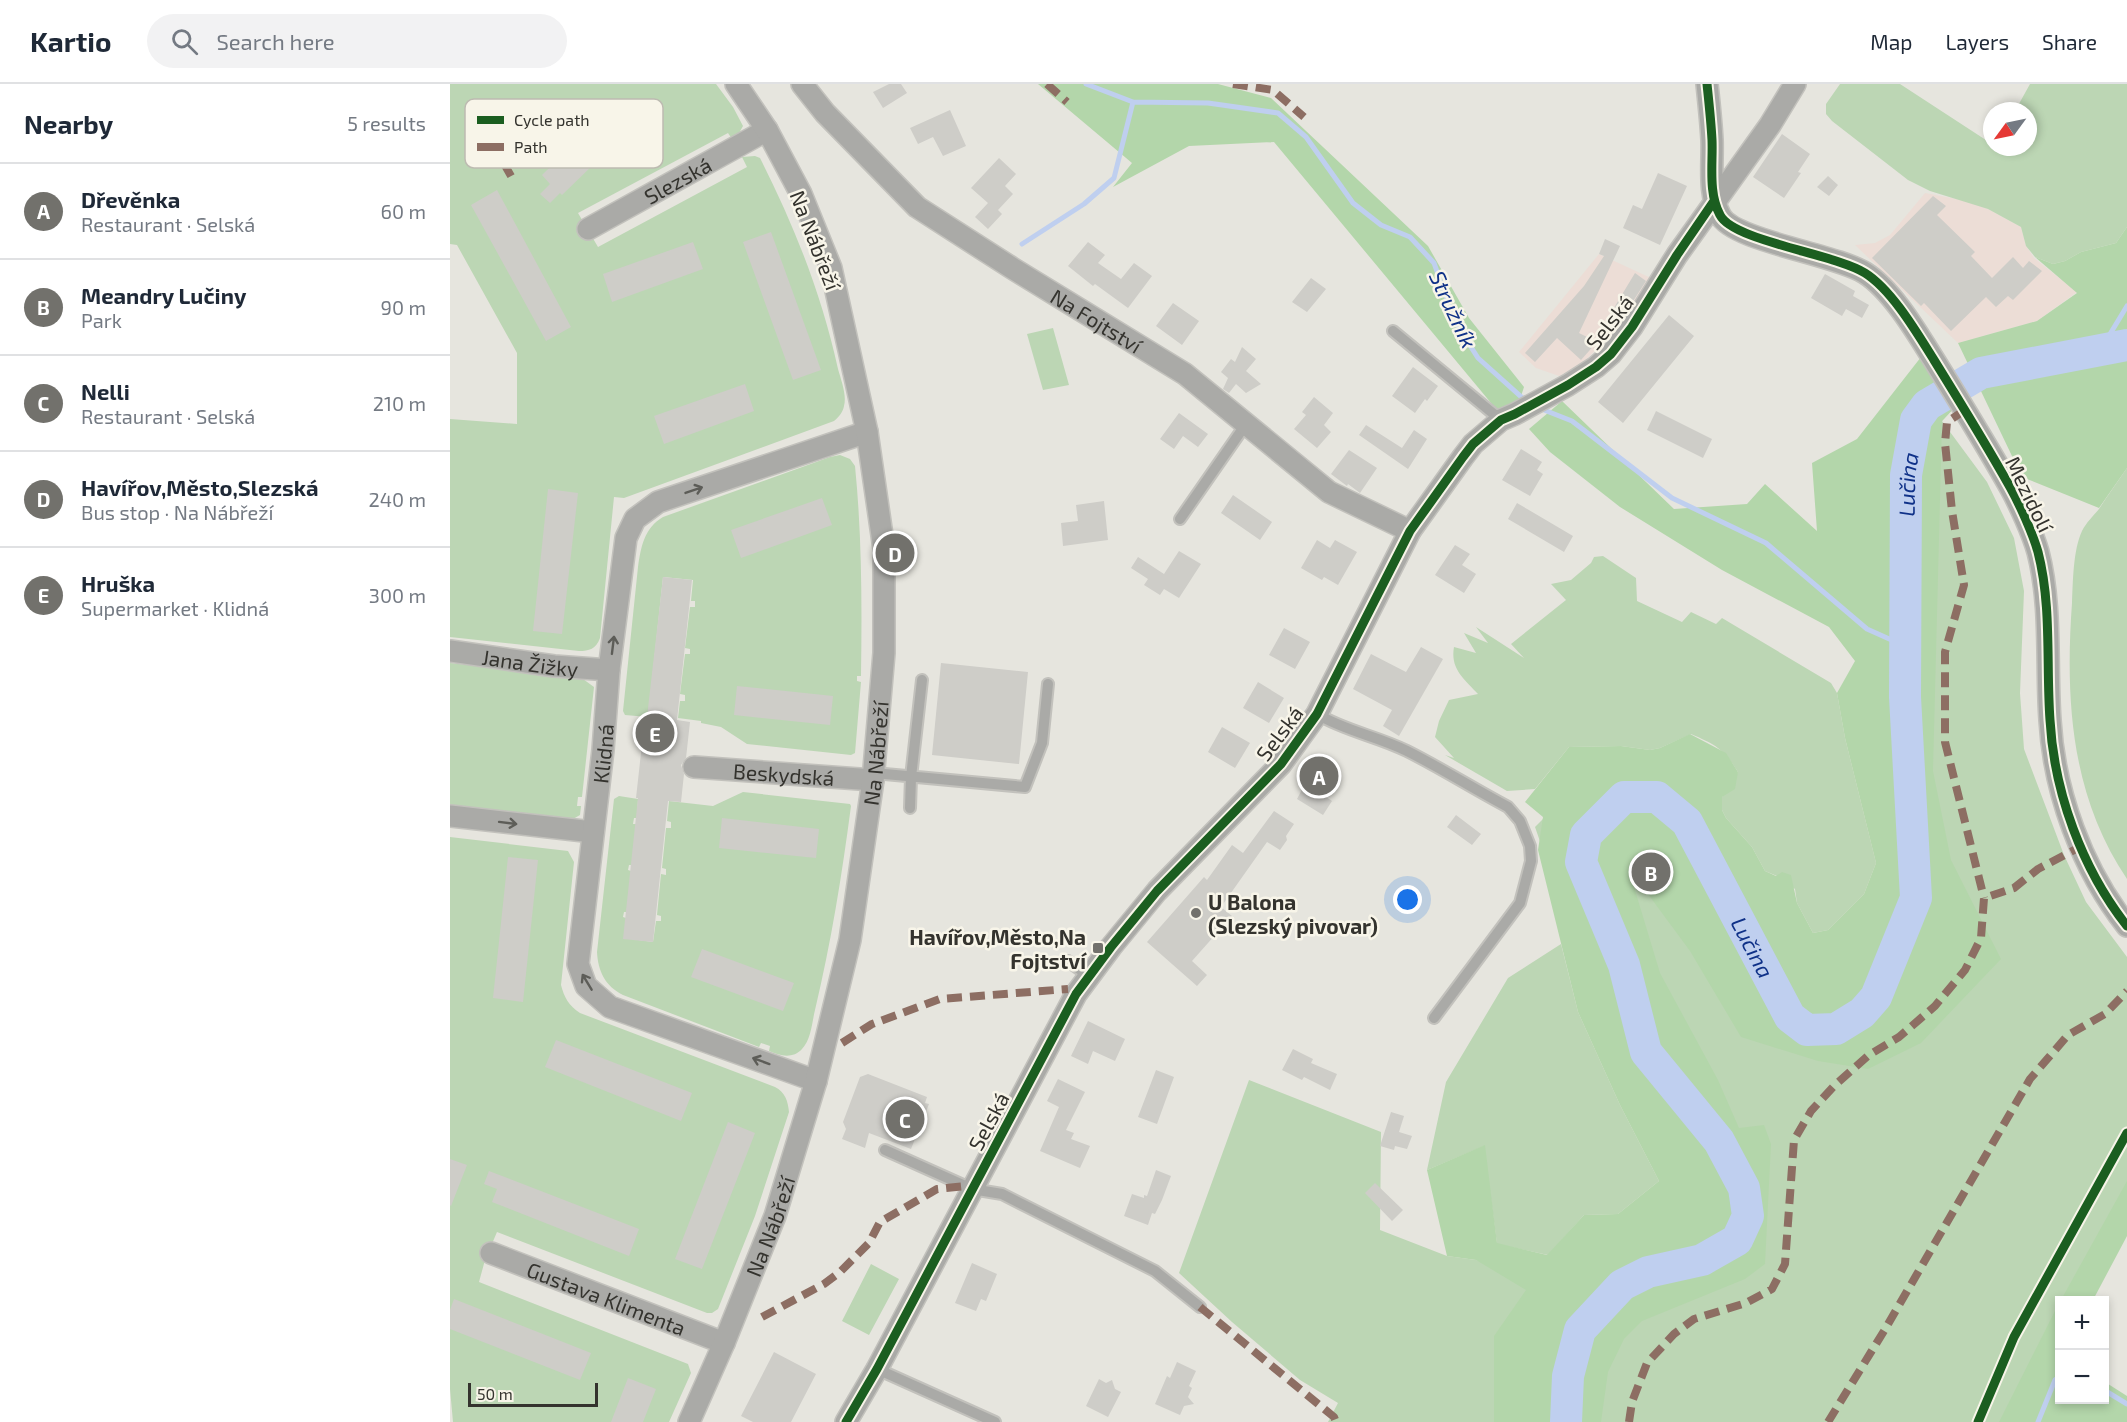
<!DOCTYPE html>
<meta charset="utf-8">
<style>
body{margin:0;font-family:"Exo 2",sans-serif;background:#f2f2f3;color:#1f2937}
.controls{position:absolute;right:18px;bottom:18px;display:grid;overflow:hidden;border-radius:0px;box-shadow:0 3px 9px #0003}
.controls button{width:54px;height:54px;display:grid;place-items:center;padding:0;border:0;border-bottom:2px solid #e0e1e3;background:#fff;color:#1f2937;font:30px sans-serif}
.compass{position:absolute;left:1533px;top:18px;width:54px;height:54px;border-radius:50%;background:#fff;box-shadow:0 3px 9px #0003;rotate:237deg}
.scale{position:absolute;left:18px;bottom:15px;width:130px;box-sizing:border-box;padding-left:6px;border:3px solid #34332e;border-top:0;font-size:16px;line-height:21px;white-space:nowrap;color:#34332e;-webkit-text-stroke:4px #f8f5e9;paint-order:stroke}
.you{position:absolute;left:958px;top:816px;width:21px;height:21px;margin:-15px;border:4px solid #fff;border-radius:50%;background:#1a73e8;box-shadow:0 0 0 9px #1a73e833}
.badge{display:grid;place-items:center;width:39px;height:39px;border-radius:50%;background:#72716c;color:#fff;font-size:20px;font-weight:700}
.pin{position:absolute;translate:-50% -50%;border:3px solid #fff;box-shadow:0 2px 6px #0006}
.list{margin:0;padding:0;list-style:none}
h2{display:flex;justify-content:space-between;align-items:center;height:78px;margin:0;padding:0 24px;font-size:26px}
h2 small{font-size:20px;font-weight:400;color:#747a83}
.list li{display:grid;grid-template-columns:39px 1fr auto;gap:18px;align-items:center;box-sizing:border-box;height:96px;padding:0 24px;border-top:2px solid #e0e1e3}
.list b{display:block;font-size:22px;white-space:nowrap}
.list p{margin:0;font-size:20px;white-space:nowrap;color:#747a83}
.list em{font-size:20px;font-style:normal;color:#747a83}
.icon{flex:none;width:33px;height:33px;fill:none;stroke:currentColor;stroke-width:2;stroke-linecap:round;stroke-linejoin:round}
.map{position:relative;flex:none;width:1677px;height:1338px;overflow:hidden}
header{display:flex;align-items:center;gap:36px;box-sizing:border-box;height:84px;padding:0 30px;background:#fff;border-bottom:2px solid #e0e1e3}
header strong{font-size:28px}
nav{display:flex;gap:33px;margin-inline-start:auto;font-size:21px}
.search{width:420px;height:54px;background:#f2f2f3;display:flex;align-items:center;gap:15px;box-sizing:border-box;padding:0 21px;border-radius:33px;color:#747a83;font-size:22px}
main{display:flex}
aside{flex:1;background:#fff}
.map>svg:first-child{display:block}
.industrial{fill:#ecddd6}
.green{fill:#bcd6b4}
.forest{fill:#b3d6aa}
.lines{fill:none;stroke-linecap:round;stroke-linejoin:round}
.stream{stroke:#bfcfef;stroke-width:5}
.river{stroke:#bfcfef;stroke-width:32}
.building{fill:#cecdc8}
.lane-casing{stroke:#c2c1bc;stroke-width:14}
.street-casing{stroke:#c2c1bc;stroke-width:24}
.lane{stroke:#aaaaa7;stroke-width:10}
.street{stroke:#aaaaa7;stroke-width:21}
.quiet{stroke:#8d6e63;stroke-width:8;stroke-dasharray:15 8;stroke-linecap:butt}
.cycleway-casing{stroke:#f8f5e9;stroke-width:13}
.cycleway{stroke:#1b5e20;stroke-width:9}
.oneway{stroke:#5d5d58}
.poi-dot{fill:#72716c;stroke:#f8f5e9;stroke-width:2}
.labels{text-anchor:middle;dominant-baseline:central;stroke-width:5;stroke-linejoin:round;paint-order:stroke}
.street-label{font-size:21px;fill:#34332e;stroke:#f8f5e9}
.poi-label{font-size:21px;font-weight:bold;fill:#34332e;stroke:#f8f5e9;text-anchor:start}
.water-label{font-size:22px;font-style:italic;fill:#0f3188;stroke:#f8f5e9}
.key{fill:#f8f5e9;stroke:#bdbbb1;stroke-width:1.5}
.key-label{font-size:16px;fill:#34332e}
</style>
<header>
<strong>Kartio</strong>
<div class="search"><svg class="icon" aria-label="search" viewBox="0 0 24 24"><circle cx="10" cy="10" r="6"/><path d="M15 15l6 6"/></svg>Search here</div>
<nav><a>Map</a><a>Layers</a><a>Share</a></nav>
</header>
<main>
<aside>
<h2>Nearby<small>5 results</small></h2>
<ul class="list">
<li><span class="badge">A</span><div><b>Dřevěnka</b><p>Restaurant · Selská</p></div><em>60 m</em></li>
<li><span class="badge">B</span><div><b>Meandry Lučiny</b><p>Park</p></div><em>90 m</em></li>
<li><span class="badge">C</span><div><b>Nelli</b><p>Restaurant · Selská</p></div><em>210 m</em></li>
<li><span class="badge">D</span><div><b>Havířov,Město,Slezská</b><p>Bus stop · Na Nábřeží</p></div><em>240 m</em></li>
<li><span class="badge">E</span><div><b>Hruška</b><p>Supermarket · Klidná</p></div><em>300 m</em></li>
</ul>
</aside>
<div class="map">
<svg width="1677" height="1338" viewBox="0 0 1677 1338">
<rect width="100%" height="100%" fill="#e6e5de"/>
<!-- industrial -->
<path class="industrial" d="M1475 109 1512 116 1538 125 1571 143 1576 162 1584 174 1627 208 1587 237 1508 259 1405 161 1425 159 1440 151Z
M1149 170 1201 194 1177 234 1132 280 1109 292 1086 284 1069 268Z"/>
<!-- green -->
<path class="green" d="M0 0H266L283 23 293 42 284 58 278 49 128 129 148 163 297 83 292 73 305 72 310 74C344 141 372 211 388 285 391 296 397 311 394 322 393 328 389 333 384 337L174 414 164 413 150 554C146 565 139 567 129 567L0 553V335L67 340V269L7 161 0 160Z
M1390 0H1450L1542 60V63H1578V27H1565L1580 0H1677V143L1666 159 1631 168 1615 177 1603 180 1585 173 1576 162 1571 143 1538 125 1480 107 1458 96 1382 37 1376 30V20Z
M603 244 619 301 593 306 577 250Z
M1505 323 1492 337 1537 398 1564 454 1574 507 1570 609 1574 665 1614 771 1636 818 1677 873V1134L1631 1216H1610L1609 1256 1578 1338H878L888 1319 850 1296 782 1238 729 1189 799 996 931 1048 930 1146 997 1172 1026 1176 1108 1194 1252 1121 1126 861 1085 743 1158 670 1381 888 1435 841 1421 364Z
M390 371 400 375 405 382C412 452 412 522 411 592H407V597L411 598 405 669 401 671 297 660 271 643 251 639V637L228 634 230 617H235V611L230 610 235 570H240V565L235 564 240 523H245V517H241L243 496 213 493 198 633 175 631 173 627 188 483C191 463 194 444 213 433L380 373Z
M1677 384V795C1621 712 1615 616 1622 519 1623 498 1623 466 1632 447 1636 439 1643 432 1649 425 1658 411 1668 397 1677 384Z
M1153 472 1186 494 1187 517 1232 538 1241 528 1266 540 1272 534 1381 599 1387 609 1395 654 1426 779 1414 810 1378 846 1363 849 1347 819 1345 805 1327 792 1315 787 1302 763 1276 734 1272 726V713L1288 688C1273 664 1266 661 1241 650L1210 664 1200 666 1171 662 1119 663 1085 705 1057 707 995 671 1004 674 985 653 989 637 999 616 1028 610C1014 595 1000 585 1004 563L1026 569 1014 549 1038 559 1026 543 1074 574 1061 560 1116 516 1101 500 1121 496 1141 479 1144 473Z
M0 579 117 592 133 595 144 603 132 713H128L127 722H131L130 731 123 735 0 725Z
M293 708 400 720 401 722C392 791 381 859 365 926 362 938 361 956 352 965 343 975 330 972 319 967L320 962 311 959 309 963 173 911C155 902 148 887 147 868L164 715 169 712 188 715 187 734H184L183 740H186L182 781H179L178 786 181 787 177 828H174L173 833 176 834 174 854 203 858 206 837H211V832L207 831 211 790 216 791V785L212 784 216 744H221V738L217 737 219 717 263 722Z
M0 753 118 767 124 778 111 901C114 913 119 922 130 929L325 1003C335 1008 338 1017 339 1028L305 1132 268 1225 262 1229H257L47 1148 35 1176 29 1198 238 1280 241 1289 219 1338H3L0 1305Z
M1111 860 1128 928 1170 1021 1209 1097 1168 1130 1134 1131 1098 1171 1047 1160 1034 1062 977 1086 996 998 1058 894Z
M421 1180 449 1195 419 1251 392 1237Z"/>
<!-- forest -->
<path class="forest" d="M588 0H768L821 14 978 162 1019 234 1074 303 1061 343 824 58 739 62 663 103 682 79Z
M1677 143V384L1649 424 1572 393 1508 259 1587 237 1627 209 1585 173 1603 180 1615 177 1631 168 1666 159Z
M1471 273 1505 323 1492 337 1483 687 1501 776 1551 875 1471 959 1418 985 1368 977 1291 953 1240 867 1178 783 1210 889 1268 996 1289 1044 1314 1041 1321 1060 1315 1180 1295 1195 1192 1237 1174 1255 1158 1288 1151 1338H1044V1252L1076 1206 1026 1176 997 1172 977 1086 1035 1061 1047 1159 1097 1171 1134 1131 1168 1130 1209 1097 1170 1021 1128 928 1088 766 1093 733 1075 718 1119 663 1171 662 1200 666 1210 664 1240 650 1276 669 1288 688 1285 705 1272 713V726L1276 734 1302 763 1315 787 1326 792 1332 788 1341 791 1347 819 1363 849 1378 846 1414 810 1426 779 1395 654 1387 609 1405 577 1379 543 1272 486 1170 423 1100 368 1079 345 1112 317 1224 425 1297 420 1315 400 1367 447 1362 379 1407 355Z
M1677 1097V1152L1643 1216H1611Z
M1609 1219 1610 1316H1654L1655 1298 1677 1312V1338H1549Z"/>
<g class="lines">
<!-- stream -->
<path class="stream" d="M636 0 683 18 758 19 828 29 856 53 903 119 931 141 960 153 984 179 1005 238 1028 274 1078 319
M572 160 634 120 664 94 683 18
M1651 265 1677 222
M1089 324 1122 337 1222 414 1316 459 1417 545 1455 562
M1654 1306 1677 1320
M1588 1338 1605 1296 1610 1293"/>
<!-- river -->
<path class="river" id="s1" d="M1116 1338 1118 1292 1130 1246 1172 1201 1198 1188 1252 1176 1287 1156 1298 1132 1294 1104 1269 1057 1196 968 1174 881 1131 778 1136 751 1174 713H1207L1237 738 1340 933 1357 946 1386 945 1412 929 1426 913 1466 814 1455 613 1456 391 1466 336 1477 321 1531 289 1677 261"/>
</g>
<!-- building -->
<path class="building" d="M439 0H451L457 9 433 24 423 8Z
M161 23 181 44 112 111 110 109 100 119 90 110 100 100 92 91Z
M500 26 516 62 493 72 483 53 468 60 460 44Z
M1332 50 1360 70 1348 88 1351 89 1334 114 1303 93Z
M549 74 566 90 555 102 563 110 548 126 552 130 538 145 525 133 538 119 521 104Z
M1208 89 1237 102 1210 161 1173 144 1183 121 1192 125Z
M1378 92 1388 101 1379 112 1367 103Z
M47 106 121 243 96 257 21 121Z
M1483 112 1496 122 1487 131 1525 168 1521 172 1542 194 1563 173 1573 184 1579 177 1592 187 1563 216 1558 212 1546 223 1536 213 1501 247 1474 219 1471 222 1422 174Z
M321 148 371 286 343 296 293 158Z
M1155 155 1170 162 1129 249 1147 258 1131 276 1107 254 1085 278 1075 269 1134 202 1154 172 1149 170Z
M243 158 253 185 162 218 153 190Z
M638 158 655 171 648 179 671 195 684 179 702 192 678 224 645 200 643 202 618 182Z
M1185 189 1196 197 1180 222 1158 245 1153 242Z
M1375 190 1405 207 1403 212 1419 221 1412 234 1396 225 1392 232 1361 214Z
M861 194 876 205 857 228 842 218Z
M723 219 749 237 732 261 706 242Z
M1219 231 1244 252 1173 339 1148 318Z
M792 263 806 275 796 287 811 300 796 309 786 300 779 309 773 305 778 294 771 288 781 275 785 278Z
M963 283 988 302 977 317 975 315 965 329 942 312Z
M295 300 304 327 214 360 204 332Z
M864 313 883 329 874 341 881 348 867 364 844 345 856 331 852 328Z
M1206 327 1262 355 1253 374 1197 346Z
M729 329 758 350 748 363 733 352 724 365 710 355Z
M916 341 952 364 964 346 977 355 958 385 909 351Z
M1071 365 1092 378 1087 386 1093 390 1080 412 1052 396Z
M899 366 927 384 910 409 898 400 897 402 881 390Z
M98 405 128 409 112 550 83 547Z
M783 411 822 438 810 456 771 429Z
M372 414 382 441 291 474 281 446Z
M654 417 658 456 613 462 611 439 628 437 626 421Z
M1067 419 1123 452 1114 468 1058 435Z
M867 456 880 464 885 456 907 468 888 501 874 493 872 496 851 484Z
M1005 461 1020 470 1012 481 1026 490 1014 509 985 491Z
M729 467 751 480 729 514 714 505 710 511 694 501 698 495 681 484 688 473 714 490Z
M213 493 242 496 227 636 240 638 236 674 231 681 234 690 231 718 218 717 203 858 173 855 188 714H186L195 633H197Z
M834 544 860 558 845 585 819 571Z
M971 563 993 575 949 652 933 642 942 626 903 605 921 570 956 588Z
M491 579 578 588 569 680 482 671Z
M808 598 834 614 819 639 793 624Z
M287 602 383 612 380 641 284 631Z
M772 643 800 659 785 684 758 668Z
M865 681 881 690 870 709 882 717 873 731 847 715Z
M824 727 844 740 836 752 837 756 830 766 817 758 771 823 782 832 742 877 757 891 747 902 697 858 754 793 757 796 782 761 793 769Z
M1006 731 1031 750 1022 761 997 743Z
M272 734 369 745 366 774 269 764Z
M58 773 88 776 73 918 43 914Z
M252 865 344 899 333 927 241 893Z
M638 937 675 955 665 977 643 967 638 980 621 972Z
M106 956 242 1009 231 1037 95 983Z
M843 965 863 975 861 979 887 990 880 1006 854 993 852 996 832 986Z
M706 986 724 993 707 1040 688 1033Z
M418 990 477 1013 475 1019 479 1020 461 1065 419 1049 415 1064 392 1055 396 1045 393 1038 410 993Z
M608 995 635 1008 616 1046 624 1049 621 1055 640 1062 630 1084 590 1067 609 1023 597 1017Z
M941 1028 954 1032 949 1048 962 1052 957 1065 945 1062 944 1066 930 1062Z
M278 1038 305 1049 252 1185 225 1175Z
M0 1075 17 1081 1 1122 0 1121Z
M706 1086 721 1092 712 1116 705 1130 702 1129 698 1141 674 1132 682 1110 694 1114V1111L697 1112Z
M39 1087 189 1145 179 1172 42 1118 47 1105 34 1100Z
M925 1099 953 1126 942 1137 915 1109Z
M522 1179 547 1190 536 1217 531 1215 526 1227 505 1219Z
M4 1215 141 1269 130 1296 0 1245V1226Z
M324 1268 366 1290 341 1338H303L291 1332Z
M727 1278 746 1287 739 1302 742 1304 738 1313 744 1320 734 1322 730 1331 705 1320 717 1292 720 1294Z
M178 1294 206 1305 193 1338H161Z
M649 1295 656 1299 662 1296 665 1305 671 1308 658 1333 636 1322Z"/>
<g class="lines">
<!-- lane casing -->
<g class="lane-casing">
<path id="lane" d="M943 247 1051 336
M730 435 796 340
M867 630C895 647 927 652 957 667 991 684 1024 705 1058 723L1070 737 1080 762 1081 777 1070 819 984 934
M424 689 575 703 592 659 598 600
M460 724 461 693 472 596
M618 877 639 892
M435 1066 522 1105 552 1110 705 1187 750 1223
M427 1285 545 1338"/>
</g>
<!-- street casing -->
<g class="street-casing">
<g id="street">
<path id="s2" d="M352 0 375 29 467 123 562 184 735 290 879 408 960 447"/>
<path d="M1257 0C1259 19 1261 37 1262 56 1263 80 1258 109 1270 131 1283 157 1385 170 1415 189 1442 206 1467 249 1484 276 1510 318 1536 360 1560 403 1569 419 1583 450 1588 468 1602 522 1596 581 1600 636 1604 708 1632 785 1677 842"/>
<path id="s3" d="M138 145 317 46"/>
<path id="s4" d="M0 567 104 582 159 586"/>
<path id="s5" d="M244 683 423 696"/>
<path d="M0 732 143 748"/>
<path id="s6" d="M366 997 160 923 136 902 128 880 153 666 159 586 176 454 185 435 208 418 417 348"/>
<path id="s7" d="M41 1169 274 1259"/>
<path id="s8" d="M239 1338 274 1259 325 1132 366 997 400 856 423 696 434 569V465L417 348 381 184 351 110 317 46 286 0"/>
<path d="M396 1338 427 1285 626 910 661 863 707 807 831 680 867 630 960 447 1013 373 1023 360 1051 336 1065 330 1118 301 1146 283 1161 270 1182 243 1227 171 1320 41 1345 0"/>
</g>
</g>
<!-- lane -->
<use href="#lane" class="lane"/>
<!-- street -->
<use href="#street" class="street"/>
<!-- quiet -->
<path class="quiet" d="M597 0 617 18
M783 0 823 6 854 33
M42 35 49 71 65 99
M1515 326 1497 338 1495 359 1502 427 1514 501 1495 568V658L1534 814
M392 959 422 940 490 915 618 905
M750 1223 884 1333 886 1338
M312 1233 374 1200 390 1188 419 1159 430 1138 487 1105 515 1102
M1179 1338 1182 1318 1197 1279 1224 1250 1244 1235 1296 1219 1322 1205 1335 1180 1344 1056 1361 1027 1384 1002 1419 971 1449 953 1485 922 1515 886 1531 854 1534 814 1564 804 1588 785 1630 763
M1378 1338 1434 1247 1580 995 1618 951 1655 930 1677 907"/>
<!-- cycleway casing -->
<g class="cycleway-casing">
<path id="cycleway" d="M1257 0C1259 19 1261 37 1262 56 1263 80 1258 109 1270 131 1283 157 1385 170 1415 189 1442 206 1467 249 1484 276 1510 318 1536 360 1560 403 1569 419 1583 450 1588 468 1602 522 1596 581 1600 636 1604 708 1632 785 1677 842
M396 1338 427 1285 626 910 661 863 707 807 831 680 867 630 960 447 1013 373 1023 360 1051 336 1065 330 1118 301 1146 283 1161 270 1182 243 1227 171 1264 117
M1528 1338 1564 1253 1677 1049"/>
</g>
<!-- cycleway -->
<use href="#cycleway" class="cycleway"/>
</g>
<!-- one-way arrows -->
<defs><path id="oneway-shaft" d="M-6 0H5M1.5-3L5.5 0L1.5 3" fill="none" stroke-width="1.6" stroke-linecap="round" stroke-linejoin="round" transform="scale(1.5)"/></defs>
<g class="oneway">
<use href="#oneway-shaft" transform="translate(244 406) rotate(-19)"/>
<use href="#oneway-shaft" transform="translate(163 561) rotate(-83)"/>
<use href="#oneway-shaft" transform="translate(58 739) rotate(7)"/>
<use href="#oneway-shaft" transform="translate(137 898) rotate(-121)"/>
<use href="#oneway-shaft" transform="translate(311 977) rotate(-160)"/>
</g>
<!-- markers -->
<g class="poi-dot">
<circle cx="746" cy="829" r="6"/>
<rect x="642" y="858" width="12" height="12" rx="3"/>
</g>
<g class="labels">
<!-- street labels -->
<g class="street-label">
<text stroke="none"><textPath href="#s3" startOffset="102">Slezská</textPath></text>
<text transform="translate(366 156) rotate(69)">Na Nábřeží</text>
<text stroke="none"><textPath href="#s2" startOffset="381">Na Fojtství</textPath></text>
<text transform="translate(1159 238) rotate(-52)">Selská</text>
<text transform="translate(1580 410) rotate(64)">Mezidolí</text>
<text stroke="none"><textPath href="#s4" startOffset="81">Jana Žižky</textPath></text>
<text transform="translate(829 649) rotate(-53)">Selská</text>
<text stroke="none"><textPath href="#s6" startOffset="486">Klidná</textPath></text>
<text stroke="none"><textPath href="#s8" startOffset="698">Na Nábřeží</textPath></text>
<text stroke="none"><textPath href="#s5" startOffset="90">Beskydská</textPath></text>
<text transform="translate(538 1037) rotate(-62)">Selská</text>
<text stroke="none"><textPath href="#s8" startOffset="212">Na Nábřeží</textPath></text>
<text stroke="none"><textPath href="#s7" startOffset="124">Gustava Klimenta</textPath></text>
</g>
<!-- poi labels -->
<g class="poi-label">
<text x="758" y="817">U Balona<tspan x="758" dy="24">(Slezský pivovar)</tspan></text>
<text x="636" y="852" text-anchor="end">Havířov,Město,Na<tspan x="636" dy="24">Fojtství</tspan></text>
</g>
<!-- water labels -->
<g class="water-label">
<text transform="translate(1004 225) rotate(65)">Stružník</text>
<text stroke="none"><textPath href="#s1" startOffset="1701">Lučina</textPath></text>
<text stroke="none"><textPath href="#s1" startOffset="999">Lučina</textPath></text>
</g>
</g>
<!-- legend -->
<rect x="15" y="15" width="198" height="69" rx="9" class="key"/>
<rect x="27" y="32" width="27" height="8" fill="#1b5e20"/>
<rect x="27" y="59" width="27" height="8" fill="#8d6e63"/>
<g class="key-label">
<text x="64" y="42">Cycle path</text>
<text x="64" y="69">Path</text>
</g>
</svg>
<div class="controls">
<button>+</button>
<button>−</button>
</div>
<svg class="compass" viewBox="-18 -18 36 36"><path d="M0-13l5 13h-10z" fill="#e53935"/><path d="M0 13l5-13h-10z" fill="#747a83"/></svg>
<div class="scale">50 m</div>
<div class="you"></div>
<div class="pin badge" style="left:869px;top:692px">A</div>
<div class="pin badge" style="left:1201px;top:788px">B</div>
<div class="pin badge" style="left:455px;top:1035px">C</div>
<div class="pin badge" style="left:445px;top:469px">D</div>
<div class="pin badge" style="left:205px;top:649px">E</div>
</div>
</main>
